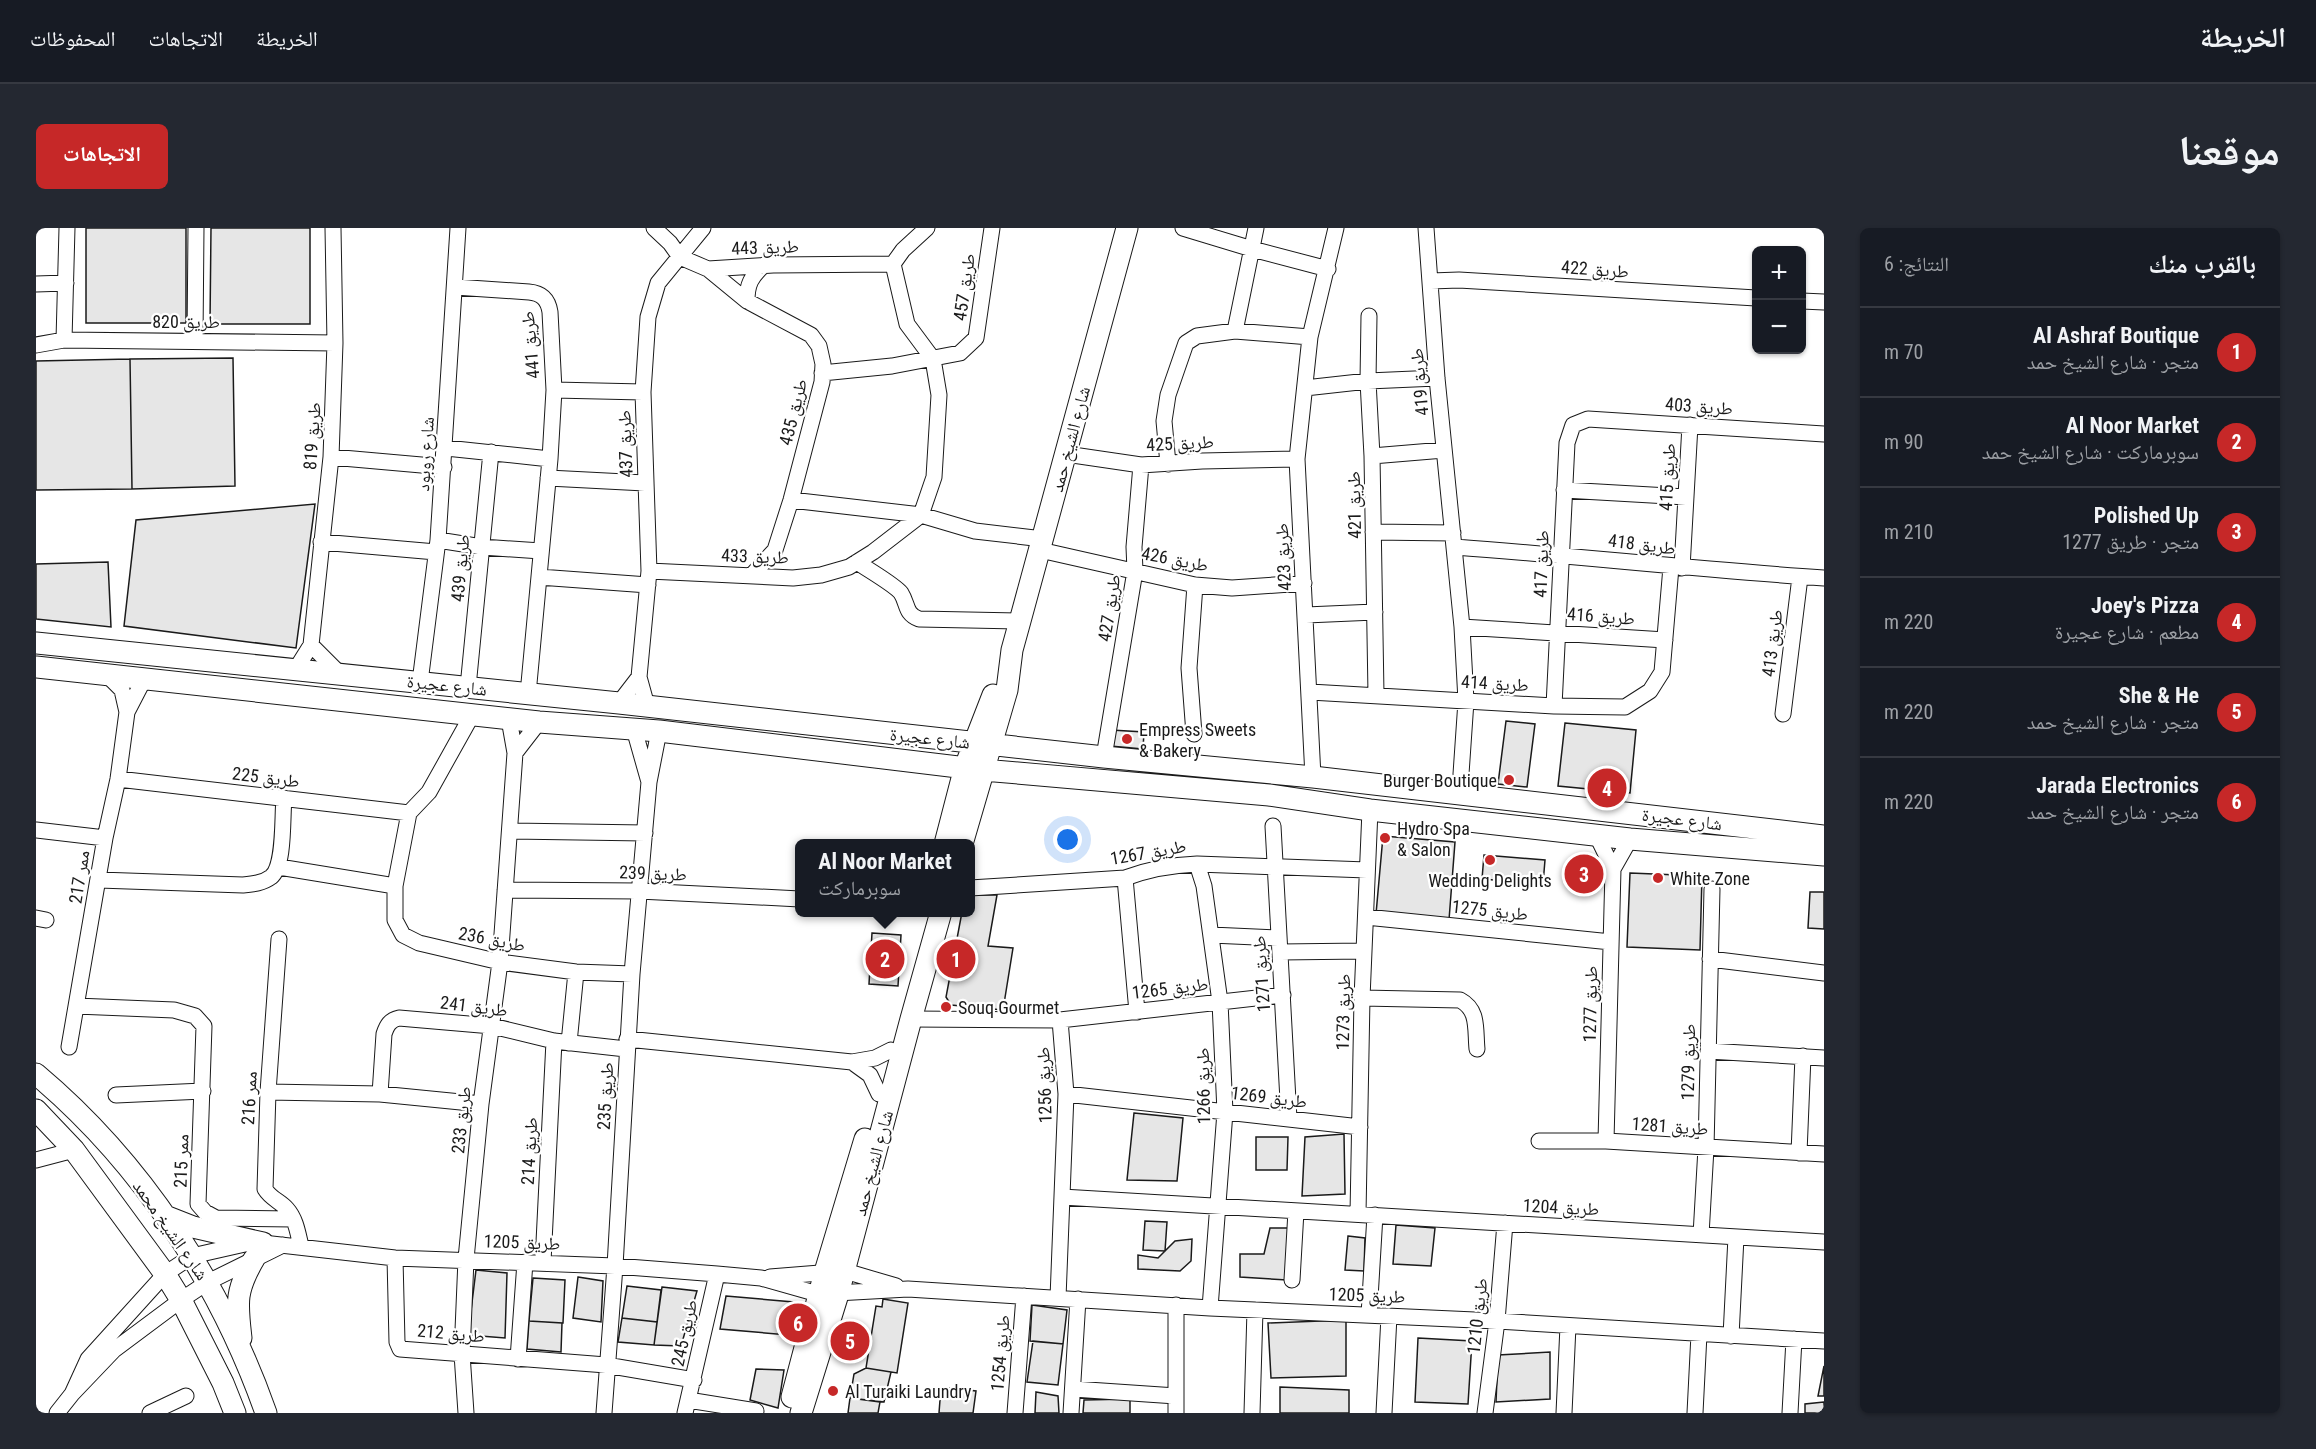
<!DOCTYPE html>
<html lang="ar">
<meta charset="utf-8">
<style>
body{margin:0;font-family:"Roboto Condensed","Noto Naskh Arabic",sans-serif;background:#242831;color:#f1f3f6;direction:rtl}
.controls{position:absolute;right:18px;top:18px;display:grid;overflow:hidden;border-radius:9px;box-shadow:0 2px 4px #0004}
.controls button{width:54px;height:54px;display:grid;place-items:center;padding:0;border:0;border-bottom:2px solid #363941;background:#171b24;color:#f1f3f6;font:30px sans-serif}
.you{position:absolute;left:1032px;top:612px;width:21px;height:21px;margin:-15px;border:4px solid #fff;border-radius:50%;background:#1a73e8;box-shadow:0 0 0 9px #1a73e833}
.badge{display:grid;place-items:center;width:39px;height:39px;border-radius:50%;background:#c62828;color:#fff;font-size:20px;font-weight:700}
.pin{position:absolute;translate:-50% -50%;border:3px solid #fff;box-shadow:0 2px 6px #0006}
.popup{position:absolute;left:759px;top:611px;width:180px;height:78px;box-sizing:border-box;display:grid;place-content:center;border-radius:9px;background:#171b24;filter:drop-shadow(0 2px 4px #0005);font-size:20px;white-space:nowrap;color:#9ea1a6}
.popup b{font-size:22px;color:#f1f3f6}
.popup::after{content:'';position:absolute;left:50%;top:100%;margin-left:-12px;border:12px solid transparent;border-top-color:#171b24}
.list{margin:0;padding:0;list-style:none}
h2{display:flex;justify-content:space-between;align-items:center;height:78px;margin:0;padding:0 24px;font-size:26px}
h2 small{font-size:20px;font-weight:400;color:#9ea1a6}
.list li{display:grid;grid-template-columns:39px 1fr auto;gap:18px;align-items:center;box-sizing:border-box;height:90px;padding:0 24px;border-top:2px solid #363941}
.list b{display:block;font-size:22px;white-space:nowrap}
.list p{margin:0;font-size:20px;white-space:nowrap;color:#9ea1a6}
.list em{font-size:20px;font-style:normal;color:#9ea1a6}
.map{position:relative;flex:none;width:1788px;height:1185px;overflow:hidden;direction:ltr;border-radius:9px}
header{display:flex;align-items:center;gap:36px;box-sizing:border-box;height:84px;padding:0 30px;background:#171b24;border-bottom:2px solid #363941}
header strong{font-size:28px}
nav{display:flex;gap:33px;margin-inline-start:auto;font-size:21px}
.intro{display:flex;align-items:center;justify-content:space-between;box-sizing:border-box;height:144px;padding:0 36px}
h1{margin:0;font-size:42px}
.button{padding:15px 27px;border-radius:9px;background:#c62828;color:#fff;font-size:21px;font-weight:700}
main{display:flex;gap:36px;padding:0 36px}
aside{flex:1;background:#171b24;border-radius:9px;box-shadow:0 2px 4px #0004}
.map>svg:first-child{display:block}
.building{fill:#e6e6e6;stroke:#1a1a1a;stroke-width:1.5}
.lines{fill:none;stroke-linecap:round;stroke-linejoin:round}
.street-casing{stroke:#1a1a1a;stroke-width:17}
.secondary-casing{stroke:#1a1a1a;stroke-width:23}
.street{stroke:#fff;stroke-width:15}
.secondary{stroke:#fff;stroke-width:21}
.poi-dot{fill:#c62828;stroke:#fff;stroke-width:2}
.labels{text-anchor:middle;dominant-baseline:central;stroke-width:4.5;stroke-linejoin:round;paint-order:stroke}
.street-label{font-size:18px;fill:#1a1a1a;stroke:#fff}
.poi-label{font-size:18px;fill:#1a1a1a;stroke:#fff;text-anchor:start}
</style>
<header>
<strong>الخريطة</strong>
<nav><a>الخريطة</a><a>الاتجاهات</a><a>المحفوظات</a></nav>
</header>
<div class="intro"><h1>موقعنا</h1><a class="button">الاتجاهات</a></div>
<main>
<aside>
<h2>بالقرب منك<small>النتائج: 6</small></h2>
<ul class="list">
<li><span class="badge">1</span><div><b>Al Ashraf Boutique</b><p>متجر · شارع الشيخ حمد</p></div><em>70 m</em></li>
<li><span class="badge">2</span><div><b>Al Noor Market</b><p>سوبرماركت · شارع الشيخ حمد</p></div><em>90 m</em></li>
<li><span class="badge">3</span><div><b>Polished Up</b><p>متجر · طريق 1277</p></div><em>210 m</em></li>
<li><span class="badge">4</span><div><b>Joey's Pizza</b><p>مطعم · شارع عجيرة</p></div><em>220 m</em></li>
<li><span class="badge">5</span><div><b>She &amp; He</b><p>متجر · شارع الشيخ حمد</p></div><em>220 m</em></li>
<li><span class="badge">6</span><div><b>Jarada Electronics</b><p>متجر · شارع الشيخ حمد</p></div><em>220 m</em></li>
</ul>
</aside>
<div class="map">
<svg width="1788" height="1185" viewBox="0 0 1788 1185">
<rect width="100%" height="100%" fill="#fff"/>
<!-- building -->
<path class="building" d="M50 0H150V95H50Z
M175 0H274V96H174Z
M197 130 199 258 96 261 94 131Z
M94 131 96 261 0 262V133Z
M279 276 260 420 88 398 100 292Z
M72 334 75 399 0 391V336Z
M1470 493 1499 496 1491 559 1462 556Z
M1529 495 1600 502 1594 565 1522 558Z
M1075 502 1108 504 1107 521 1074 518Z
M1347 608 1419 614 1413 692 1340 686Z
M1448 627 1509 632 1507 656 1446 651Z
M1537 636 1561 637 1560 655 1536 654Z
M1594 645 1666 648 1664 722 1591 719Z
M1774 664H1788V701L1772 700Z
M934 667H961L952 718 977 720 967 782 915 777 910 769 926 684H934Z
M836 705 865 707 862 758 833 756Z
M1098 885 1147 890 1141 953 1091 952Z
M1308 906 1309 966 1266 968 1269 909Z
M1220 909H1252L1251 942H1220Z
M1109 993 1131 994 1129 1023 1107 1022Z
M1360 997 1399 1000 1395 1038 1357 1036Z
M1234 1000H1255L1251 1052 1204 1049V1026H1228Z
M1312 1008 1329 1010 1328 1043 1309 1042Z
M1156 1011 1155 1033 1144 1043 1102 1041V1027L1122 1030 1139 1013Z
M440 1042 471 1045 469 1110 432 1107Z
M542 1049 567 1053 565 1094 537 1090Z
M497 1050 529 1052 527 1095 493 1093Z
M591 1058 625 1062 621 1094 586 1090Z
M626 1059 661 1063 645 1118 618 1117Z
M690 1068 769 1075 764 1108 684 1101Z
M847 1071 872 1075 861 1145 830 1140 840 1078 846 1079Z
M996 1077 1031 1082 1027 1116 994 1113Z
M586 1090 621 1094 618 1117 582 1114Z
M1310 1092V1148L1235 1150 1232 1095Z
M493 1093 526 1095 525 1124 491 1121Z
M1382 1110 1436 1113 1432 1176 1379 1174Z
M997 1113 1027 1116 1022 1157 991 1154Z
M1514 1124V1171L1460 1174 1462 1127Z
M1788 1138V1168H1782Z
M830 1140 855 1144 848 1174 814 1170 818 1146Z
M720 1141 748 1142 742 1180 714 1172Z
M905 1159 940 1163 937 1185H903Z
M1244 1159 1313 1162V1185H1244Z
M1000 1164 1022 1168 1023 1185H999Z
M814 1170 844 1174 842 1185H812Z
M1094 1171V1185H1047L1048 1172Z
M1788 1174V1185H1769V1176Z"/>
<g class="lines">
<!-- street casing -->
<g class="street-casing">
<path id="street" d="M618 0 634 15 644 29 672 41 737 37 857 36
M1147 0 1216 21 1292 41
M1390 0 1401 150 1426 399 1430 473 1425 546
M672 41 711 73 775 107 783 118 787 136 786 154 755 272 739 322 715 348
M1395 53 1423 52 1720 70
M0 56 30 55
M419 59 493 64C505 65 512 71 514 84L518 162 607 164
M711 73C711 56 715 49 728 37
M1766 73 1788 74
M1333 88 1332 153 1336 228 1340 466
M1199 103 1220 0
M28 112 31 0
M159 112 160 0
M0 117 28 112 299 115
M786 145 856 138 924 125 940 110 956 0
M1269 160 1332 153 1401 150
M410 220 514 231
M1030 226 1105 237 1166 233 1261 231
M1336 228 1408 222
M295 229 408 239
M1132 236 1128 193 1132 167 1150 115 1161 108 1199 103 1274 109
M512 250 609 255
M1528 262 1650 269
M755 272 885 287 939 303 1007 311
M1337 304 1417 305
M402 312 446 319 505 323
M285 314 400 324
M1419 319C1542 328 1665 342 1788 350
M1004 322 1159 357 1196 360 1268 355
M821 334C831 341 859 357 865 365 872 376 869 386 883 391L984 393
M1646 340 1654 197
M613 343 757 350 785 347 813 339 837 324 885 287 898 249 903 167 897 131 871 96 857 36 867 22 891 0
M503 349 612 357
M1270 387 1339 384
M1426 399 1629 412
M275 417 295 229 299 115 297 0
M260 441 275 417 304 446
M603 449 613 343 607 164 612 89 622 55 667 0
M384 454 402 312 422 0
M432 459 455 224
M1274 464 1518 478 1589 479 1614 463 1626 444 1635 339
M492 466 514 231 518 162
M583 475 603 449 611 478
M1518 478 1531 215 1537 197 1552 191 1788 206
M91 484 105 457 112 452
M1747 486 1764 349
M436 487 393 564 373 585 359 658V692L367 707 383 715 464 734 540 744 596 746
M473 491 479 525 503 494
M598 501 613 554 623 503
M1158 506 1153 440 1159 357
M1068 529 1099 343 1098 319 1105 237
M1277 549 1261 231 1274 109 1300 0
M82 551 373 585
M1237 598 1253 891
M0 602 69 610
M475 603 609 605
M1560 606 1577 641
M1161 636 1168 658 1184 774 1189 884 1174 1080
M243 639 359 658
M1089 650 1101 784
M63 652 207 657C217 656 227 655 235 649 249 638 246 589 248 570
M934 660 1089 650C1113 641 1136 637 1161 636L1331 642
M469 662 603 663 764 671
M1330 689 1575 714
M0 690 10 692
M1175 707 1242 710
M243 711 232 864 229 961C235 971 244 973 251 981 260 991 262 1006 265 1018
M1244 724 1328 723
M1674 731 1788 745
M1326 770 1424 772C1443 782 1439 801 1441 821
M40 778 138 782 159 788 168 798 162 976 169 984 180 990 257 991
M875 791 1024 792 1247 767
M591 811 816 834
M533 815 540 744
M33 819 69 610 82 551 91 484 86 462 71 447
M1672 823 1788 830
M232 864 344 866 445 876
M344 866 348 806C351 797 354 792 363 790L456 798 518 813 590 821
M843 866 834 847 816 834 839 830 855 822
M1030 866 1324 899
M80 867 167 863
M1503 913H1570L1788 926
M1570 913 1577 641 1594 611
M1763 925 1767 828
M0 932 38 922
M1026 969 1788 1014
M1322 986 1326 770 1334 582
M1665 1007 1670 920 1676 661
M247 1017 172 1054 145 1072 78 1122 36 1166 52 1131 129 1046 156 1028 209 1016 227 1015 359 1030 579 1038 681 1046 725 1050 782 1066 872 1061 1174 1080 1461 1093 1788 1113
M359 1030 361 1114 364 1121 570 1137 658 1152
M507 1034 518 813
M734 1049 809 1043 860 1058
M1256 1052 1260 983
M1022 1070 1030 866 1024 792
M1140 1077V1185
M1333 1087 1339 987
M1695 1108 1700 1009
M482 1131 489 1034
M1037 1161 1140 1168
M652 1172 720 1183
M21 1185 36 1166
M114 1185 150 1168
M430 1185 426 1126 430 1031 445 876 464 734 479 525
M568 1185 579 1038 596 746 613 554
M649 1185 681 1046
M979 1185 988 1068
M1035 1185 1042 1071
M1216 1185 1219 1082
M1348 1185 1353 1088
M1449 1185 1461 1093 1469 995
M1528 1185 1532 1098
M1659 1185 1663 1106
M1754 1185 1758 1111"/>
</g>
<!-- secondary casing -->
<g class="secondary-casing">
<path id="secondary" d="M0 415 583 475 1068 529 1277 549 1788 608
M0 439 503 494 623 503 947 542 1233 567 1334 582 1594 611 1788 627
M909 616 929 539 957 467
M926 616 971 462 976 422 984 393 1091 0
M0 846C106 935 184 1055 230 1185
M0 882 38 922 129 1046 145 1072 187 1155 199 1185
M129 988 157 999 227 1015
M205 1110C201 1075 199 1063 218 1031
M756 1169 789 1044 829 911
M765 1185 802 1066 875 791 905 684"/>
</g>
<!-- street -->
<use href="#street" class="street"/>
<!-- secondary -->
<use href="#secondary" class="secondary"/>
</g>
<!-- markers -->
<g class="poi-dot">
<circle cx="1091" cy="511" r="6"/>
<circle cx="1473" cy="552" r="6"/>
<circle cx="1349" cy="610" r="6"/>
<circle cx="1454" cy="632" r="6"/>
<circle cx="1622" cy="650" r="6"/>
<circle cx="910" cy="779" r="6"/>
<circle cx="797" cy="1163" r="6"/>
</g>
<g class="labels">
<!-- street labels -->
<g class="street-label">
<text transform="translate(729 19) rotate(-2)">طريق 443</text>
<text transform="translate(1559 41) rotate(4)">طريق 422</text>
<text transform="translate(928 59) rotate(-82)">طريق 457</text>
<text x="150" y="93">طريق 820</text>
<text transform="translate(494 117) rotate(-95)">طريق 441</text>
<text transform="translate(1383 154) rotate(-95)">طريق 419</text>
<text transform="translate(1663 178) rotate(4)">طريق 403</text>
<text transform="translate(757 184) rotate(-76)">طريق 435</text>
<text transform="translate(276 208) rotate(-86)">طريق 819</text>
<text transform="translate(1034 211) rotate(-75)">شارع الشيخ حمد</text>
<text transform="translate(1144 215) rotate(-3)">طريق 425</text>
<text transform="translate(589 216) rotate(-92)">طريق 437</text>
<text transform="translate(389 226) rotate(-86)">شارع روبود</text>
<text transform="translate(1631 249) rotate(-87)">طريق 415</text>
<text transform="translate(1318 277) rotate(-91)">طريق 421</text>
<text transform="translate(1606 316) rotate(7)">طريق 418</text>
<text transform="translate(719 328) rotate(2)">طريق 433</text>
<text transform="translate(1247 329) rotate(-93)">طريق 423</text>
<text transform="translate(1139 331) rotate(11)">طريق 426</text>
<text transform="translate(1505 336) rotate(-88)">طريق 417</text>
<text transform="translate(424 340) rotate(-85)">طريق 439</text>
<text transform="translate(1073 380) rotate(-81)">طريق 427</text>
<text transform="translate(1565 388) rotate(4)">طريق 416</text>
<text transform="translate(1736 415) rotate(-83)">طريق 413</text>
<text transform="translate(1459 455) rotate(3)">طريق 414</text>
<text transform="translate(411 457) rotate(6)">شارع عجيرة</text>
<text transform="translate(894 510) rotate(6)">شارع عجيرة</text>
<text transform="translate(230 549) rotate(7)">طريق 225</text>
<text transform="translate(1646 591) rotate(7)">شارع عجيرة</text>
<text transform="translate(1112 624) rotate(-10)">طريق 1267</text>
<text transform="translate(617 645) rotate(2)">طريق 239</text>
<text transform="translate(43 649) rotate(-81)">ممر 217</text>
<text transform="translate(1454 682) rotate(6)">طريق 1275</text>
<text transform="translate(456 711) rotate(11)">طريق 236</text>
<text transform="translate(1225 746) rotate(-94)">طريق 1271</text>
<text transform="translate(1134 760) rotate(-7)">طريق 1265</text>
<text transform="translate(1554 776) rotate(-89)">طريق 1277</text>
<text transform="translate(438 778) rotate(7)">طريق 241</text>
<text transform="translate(1307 784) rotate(-89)">طريق 1273</text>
<text transform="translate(1652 834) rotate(-89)">طريق 1279</text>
<text transform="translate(1008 857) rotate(-92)">طريق 1256</text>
<text transform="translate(1167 858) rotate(-91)">طريق 1266</text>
<text transform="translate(569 868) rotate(-87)">طريق 235</text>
<text transform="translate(1233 869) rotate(7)">طريق 1269</text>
<text transform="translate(213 870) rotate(-87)">ممر 216</text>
<text transform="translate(425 892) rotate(-84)">طريق 233</text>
<text transform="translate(1634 898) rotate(4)">طريق 1281</text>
<text transform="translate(493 923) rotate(-87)">طريق 214</text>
<text transform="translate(145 933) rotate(-88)">ممر 215</text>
<text transform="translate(837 935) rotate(-75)">شارع الشيخ حمد</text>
<text transform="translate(1525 979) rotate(3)">طريق 1204</text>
<text transform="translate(135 1002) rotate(55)">شارع الشيخ محمد</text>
<text transform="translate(486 1014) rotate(2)">طريق 1205</text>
<text transform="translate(1331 1067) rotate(2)">طريق 1205</text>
<text transform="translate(1441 1088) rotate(-84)">طريق 1210</text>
<text transform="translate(415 1105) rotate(5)">طريق 212</text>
<text transform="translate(648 1105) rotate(-78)">طريق 245</text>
<text transform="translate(964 1125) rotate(-85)">طريق 1254</text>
</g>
<!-- poi labels -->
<g class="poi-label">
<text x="1103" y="501">Empress Sweets<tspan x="1103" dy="21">&amp; Bakery</tspan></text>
<text x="1461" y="552" text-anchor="end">Burger Boutique</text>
<text x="1361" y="600">Hydro Spa<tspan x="1361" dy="21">&amp; Salon</tspan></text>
<text x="1634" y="650">White Zone</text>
<text x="1454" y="652" text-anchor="middle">Wedding Delights</text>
<text x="922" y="779">Souq Gourmet</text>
<text x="809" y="1163">Al Turaiki Laundry</text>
</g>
</g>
</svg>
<div class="controls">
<button>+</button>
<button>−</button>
</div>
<div class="you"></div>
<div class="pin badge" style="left:920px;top:731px">1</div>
<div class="pin badge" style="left:849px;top:731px">2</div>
<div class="popup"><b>Al Noor Market</b>سوبرماركت</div>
<div class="pin badge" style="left:1548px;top:646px">3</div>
<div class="pin badge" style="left:1571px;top:560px">4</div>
<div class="pin badge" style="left:814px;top:1113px">5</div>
<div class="pin badge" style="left:762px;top:1095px">6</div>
</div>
</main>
